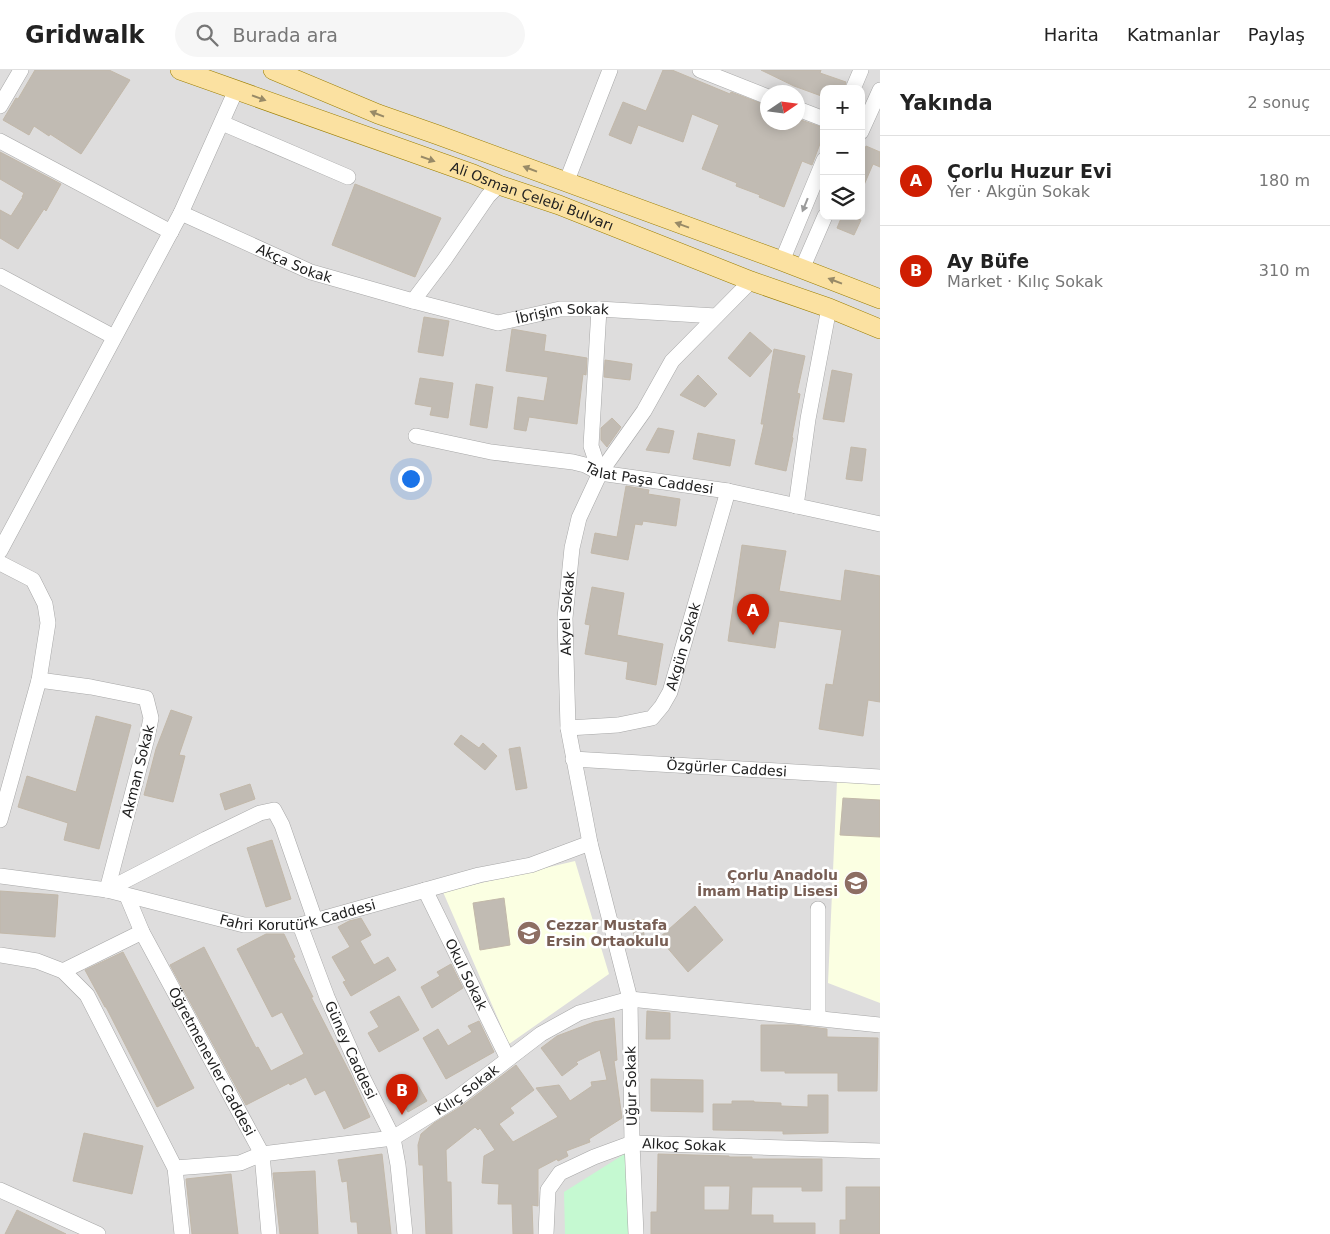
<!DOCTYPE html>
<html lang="tr">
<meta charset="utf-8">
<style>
body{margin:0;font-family:"DejaVu Sans",sans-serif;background:#f6f6f6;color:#222}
.controls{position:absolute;right:15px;top:15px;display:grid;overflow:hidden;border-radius:10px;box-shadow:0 2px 12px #0003}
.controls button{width:45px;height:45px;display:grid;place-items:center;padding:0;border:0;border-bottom:1px solid #e0e0e0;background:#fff;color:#222;font:25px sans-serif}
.compass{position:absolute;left:760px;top:15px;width:45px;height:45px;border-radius:50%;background:#fff;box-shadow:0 2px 12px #0003;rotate:77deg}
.you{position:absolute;left:410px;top:408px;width:18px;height:18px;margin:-12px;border:4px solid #fff;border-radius:50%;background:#1a73e8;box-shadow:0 0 0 8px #1a73e833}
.badge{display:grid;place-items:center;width:32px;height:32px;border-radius:50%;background:#cf1e02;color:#fff;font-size:16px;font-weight:700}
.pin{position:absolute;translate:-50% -41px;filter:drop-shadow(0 1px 2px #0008)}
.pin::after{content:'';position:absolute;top:26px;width:18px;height:15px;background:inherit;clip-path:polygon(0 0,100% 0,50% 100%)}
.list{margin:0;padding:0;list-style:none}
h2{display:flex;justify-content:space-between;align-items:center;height:65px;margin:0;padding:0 20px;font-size:21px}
h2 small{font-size:16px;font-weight:400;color:#767676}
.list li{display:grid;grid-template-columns:32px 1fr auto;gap:15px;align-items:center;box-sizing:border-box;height:90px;padding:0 20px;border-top:1px solid #e0e0e0}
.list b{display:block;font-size:19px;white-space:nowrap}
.list p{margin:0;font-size:16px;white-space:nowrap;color:#767676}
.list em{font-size:16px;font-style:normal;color:#767676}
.icon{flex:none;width:28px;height:28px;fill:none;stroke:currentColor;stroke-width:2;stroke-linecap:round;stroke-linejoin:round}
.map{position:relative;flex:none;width:880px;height:1164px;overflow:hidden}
header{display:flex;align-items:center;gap:30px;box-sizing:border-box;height:70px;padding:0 25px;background:#fff;border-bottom:1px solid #e0e0e0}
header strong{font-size:24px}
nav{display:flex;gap:28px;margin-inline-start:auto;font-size:18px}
.search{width:350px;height:45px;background:#f6f6f6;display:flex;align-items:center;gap:12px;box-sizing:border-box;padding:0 18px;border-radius:28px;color:#767676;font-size:19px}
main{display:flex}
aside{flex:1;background:#fff}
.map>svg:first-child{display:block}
.residential{fill:#dedddd;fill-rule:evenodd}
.education{fill:#fbffe2}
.park{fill:#c5f9d1}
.building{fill:#c1bbb3;stroke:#c2b8a9;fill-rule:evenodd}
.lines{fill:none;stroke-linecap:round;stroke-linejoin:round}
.minor-casing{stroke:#a7a7a7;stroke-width:16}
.major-casing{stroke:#9b7e01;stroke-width:20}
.minor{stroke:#fff;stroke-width:15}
.major{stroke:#fbe1a1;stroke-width:19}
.oneway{fill:#988a67}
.oneway2{fill:#9b9b9b}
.labels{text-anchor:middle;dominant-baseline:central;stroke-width:5;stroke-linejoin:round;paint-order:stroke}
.street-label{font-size:14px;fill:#202020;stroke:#fff}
.education-label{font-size:14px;font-weight:bold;fill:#785e54;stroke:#fff;text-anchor:end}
</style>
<header>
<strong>Gridwalk</strong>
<div class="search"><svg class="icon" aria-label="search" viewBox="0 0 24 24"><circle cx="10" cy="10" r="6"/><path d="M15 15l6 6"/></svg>Burada ara</div>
<nav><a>Harita</a><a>Katmanlar</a><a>Paylaş</a></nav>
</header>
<main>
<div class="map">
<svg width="880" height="1164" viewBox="0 0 880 1164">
<rect width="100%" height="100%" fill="#f1efe7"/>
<!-- residential -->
<path class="residential" d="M0 0H880V1164H0ZM824 19H861V146H824ZM768 22H798V52H768Z"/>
<!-- education -->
<path class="education" d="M837 711 880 713V933L828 913Z
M575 791 609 904 509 974 443 822Z"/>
<!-- park -->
<path class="park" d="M626 1083 630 1164H565L564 1122Z"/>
<!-- building -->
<path class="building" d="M35 0H109L130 10 81 84 50 64 49 66 34 56 29 65 3 50 16 28 18 29Z
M663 0H672L730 24 731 22 768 36V52H798V49L824 58V63L812 95 802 91 784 137 759 127 760 125 736 116 737 113 702 99 719 55 692 44 683 72 638 55 631 74 609 65 623 32 646 41Z
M761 0H821L820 3 846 12 844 19H824V27L794 16Z
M866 76 880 82V97L873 94 861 122V88Z
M0 82 61 114 46 141 44 139 18 179 0 168V140L11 146 23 127H22L24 123 0 109Z
M355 114 441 148 415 207 332 175Z
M842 146H852L861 150 854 165 837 158Z
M424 247 449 251 443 286 418 282Z
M512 259 546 265 544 281 587 288 586 305 583 304 577 354 529 347 526 361 514 359 518 327 544 331 548 307 506 301Z
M750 262 772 281 750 307 728 288Z
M774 279 805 286 797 323 800 324 792 367 793 368 786 401 755 394 764 354H761Z
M605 290 632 294 630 310 604 307Z
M832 300 852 304 844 352 823 349Z
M698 305 717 324 705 337 680 325Z
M420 308 453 313 448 348 430 345 432 337 415 334Z
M476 314 493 317 487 358 470 355Z
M612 348 621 357 607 377 601 370V358Z
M658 358 674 361 669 383 646 380Z
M698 363 735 370 730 396 693 389Z
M851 377 866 379 862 411 846 409Z
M626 416 649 420 648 424 680 429 676 456 643 451 642 455 635 454 628 490 591 483 595 463 617 467Z
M742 475 786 481 779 521 841 531 845 500 880 506V632L868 630 863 666 819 659 826 614 833 615 842 560 779 551 775 578 728 571Z
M592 517 624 523 617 565 663 574 656 615 626 609 628 592 585 584 590 555 585 554Z
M171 640 192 647 179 685 185 686 173 732 144 725 156 679Z
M96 646 131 655 99 779 64 770 68 753 18 737 27 706 76 722Z
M461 665 479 678 483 673 497 686 485 700 454 674Z
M520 677 527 718 516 720 509 679Z
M250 714 255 729 225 740 220 724Z
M843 728 880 730V767L840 765Z
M272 770 291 829 266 837 247 778Z
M0 821 58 825 55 867 0 863Z
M504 828 510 875 480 880 473 833Z
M695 836 723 870 688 902 659 868Z
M361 848 371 865 360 871 374 895 388 887 396 900 351 926 343 912 346 911 332 887 350 877 338 857 349 851Z
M641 848 645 870 635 872 631 850Z
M266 864H284L295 887 293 888 313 927H311L351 1005 370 1047 344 1059 325 1020 315 1025 306 1007 290 1015 289 1013 246 1035 170 895 204 877 256 978 258 977 271 1001 304 984 282 942 272 947 237 879Z
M123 882 194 1018 157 1037 106 937H105L85 900Z
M451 894 463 918 432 938 421 917 440 906 437 902Z
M399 926 419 960 379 982 368 963 379 957 370 942Z
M647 941 670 943V969H646Z
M614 948 617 990 614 991 622 1048 589 1069 590 1072 566 1081 568 1086 558 1091 557 1089 538 1099V1136L532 1135 533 1164H513L512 1134H498L499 1114 482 1113 484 1086 495 1080 480 1058 478 1060 475 1057 446 1080 447 1112H451L452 1164H426L423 1095H419L418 1075 421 1064 434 1053 462 1036 516 995 534 1020 510 1038 514 1043 499 1054 513 1072 558 1047 536 1018 559 1015 570 1031 592 1016 591 1012 607 1010 600 980 576 992 578 994 562 1006 541 978 557 966 594 952Z
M479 951 494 982 446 1009 423 968 438 959 448 976 472 962 468 956Z
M761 955H794L827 959V967L878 968 877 1021H838V1003H785V1001H761Z
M651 1009 703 1010V1042L651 1041Z
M416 1012 427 1031 408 1042 397 1022Z
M808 1025H828V1063L783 1064V1061L713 1060V1034H732V1031H754V1032L781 1033V1036L808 1037Z
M84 1063 143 1076 132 1124 73 1111Z
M382 1084 391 1164H358L357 1152H351L347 1111 342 1112 338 1090Z
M658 1084 729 1086V1087H752V1089H822V1121H802V1117H752L751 1145H773V1153H815V1164H651V1142H657ZM704 1116H730L729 1140H704Z
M315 1101 318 1164H280L273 1103Z
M231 1104 238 1164H192L186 1109Z
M846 1117H880V1164H840V1150H846Z
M17 1140 66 1164H5Z"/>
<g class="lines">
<!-- minor casing -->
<g class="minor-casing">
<g id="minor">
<path d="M700 0 768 27"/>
<path d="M853 19 861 0"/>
<path d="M0 36 21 0"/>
<path d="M798 39 824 49"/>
<path d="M222 53 348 107"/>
<path d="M861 62 880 20"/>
<path d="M0 71 171 162"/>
<path d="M566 113 610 0"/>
<path id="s1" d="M181 143 311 202 413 231 498 253 560 239H599L716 246"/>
<path d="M782 191 824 90"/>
<path d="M802 199 825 146"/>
<path d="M0 206 114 267"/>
<path d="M413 231 444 190 488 126 499 115"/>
<path d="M599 239 591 376 600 403"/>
<path id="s2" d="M416 366 491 382 573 392 585 395 600 403 728 421 880 454"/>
<path d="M796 436 808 349 829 238"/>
<path d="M0 481 181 143 236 20"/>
<path d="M0 493 33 510 45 534 48 553 39 610 0 750"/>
<path d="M39 610 91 617 146 628 151 648 147 668 107 820"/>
<path id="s3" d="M568 658 618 655 652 648 662 636 670 622 728 421"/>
<path id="s4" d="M573 689 880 707"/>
<path id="s5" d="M0 806 107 820 244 855H300L479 805 531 795 590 773"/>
<path d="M107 820 206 769 260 743 274 740 282 755 315 850"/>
<path id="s6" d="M425 820 508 989"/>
<path id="s7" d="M127 826 142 862 262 1084 269 1164"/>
<path id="s8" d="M300 855 327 927 362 1006 393 1068 398 1095 405 1164"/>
<path d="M0 885 37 891 63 901 87 925 175 1098 182 1164"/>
<path d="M63 901 142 862"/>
<path d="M818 948V839"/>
<path id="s9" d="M175 1098 240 1093 262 1084 393 1068 456 1029 541 964 579 943 630 929 880 955"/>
<path d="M0 1120 98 1164"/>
<path id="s10" d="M546 1164 548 1120 560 1103 594 1087 632 1073 880 1081"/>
<path id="s11" d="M636 1164 632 1073 630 929 590 773 568 658 565 548 572 478 579 448 600 403 644 341 672 291 751 211"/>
</g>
</g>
<!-- major casing -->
<g class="major-casing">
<g id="major">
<path id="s12" d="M180 0 473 104 499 115 559 135 751 211 829 238 880 259"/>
<path d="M273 0 378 44 438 65 782 191 880 229"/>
</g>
</g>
<!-- minor -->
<use href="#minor" class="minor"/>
<!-- major -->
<use href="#major" class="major"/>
</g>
<!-- one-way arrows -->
<defs><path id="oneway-solid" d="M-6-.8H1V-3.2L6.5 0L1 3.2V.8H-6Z" transform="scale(1.25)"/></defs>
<g class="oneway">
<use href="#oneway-solid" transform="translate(259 28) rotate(20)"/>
<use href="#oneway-solid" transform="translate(377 44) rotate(-159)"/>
<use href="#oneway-solid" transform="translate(428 89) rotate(19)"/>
<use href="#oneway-solid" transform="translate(530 99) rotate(-159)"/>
<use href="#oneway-solid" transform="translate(682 155) rotate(-160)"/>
<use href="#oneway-solid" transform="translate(835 211) rotate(-159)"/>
</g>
<use class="oneway2" href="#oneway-solid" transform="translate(805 135) rotate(112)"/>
<!-- icons -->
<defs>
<g id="school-disc" transform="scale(1.25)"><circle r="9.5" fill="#8d6e63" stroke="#fff"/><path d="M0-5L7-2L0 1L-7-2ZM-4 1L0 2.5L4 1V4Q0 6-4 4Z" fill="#fff"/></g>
</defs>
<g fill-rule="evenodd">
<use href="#school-disc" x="856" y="813"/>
<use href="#school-disc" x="529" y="863"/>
</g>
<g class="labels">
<!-- street labels -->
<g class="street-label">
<text stroke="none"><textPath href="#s12" startOffset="374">Ali Osman Çelebi Bulvarı</textPath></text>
<text stroke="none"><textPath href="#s1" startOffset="124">Akça Sokak</textPath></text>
<text stroke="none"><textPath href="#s1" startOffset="402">İbrişim Sokak</textPath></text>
<text stroke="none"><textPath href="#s2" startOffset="238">Talat Paşa Caddesi</textPath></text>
<text stroke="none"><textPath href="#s11" startOffset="628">Akyel Sokak</textPath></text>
<text stroke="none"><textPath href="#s3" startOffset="164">Akgün Sokak</textPath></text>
<text stroke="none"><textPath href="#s4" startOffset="154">Özgürler Caddesi</textPath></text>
<text transform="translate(138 701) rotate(-76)">Akman Sokak</text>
<text stroke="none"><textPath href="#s5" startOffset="304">Fahri Korutürk Caddesi</textPath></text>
<text stroke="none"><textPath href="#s6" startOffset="94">Okul Sokak</textPath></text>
<text stroke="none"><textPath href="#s8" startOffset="135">Güney Caddesi</textPath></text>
<text stroke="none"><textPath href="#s7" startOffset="186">Öğretmenevler Caddesi</textPath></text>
<text transform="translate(631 1016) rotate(-91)">Uğur Sokak</text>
<text stroke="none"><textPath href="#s9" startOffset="309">Kılıç Sokak</textPath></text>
<text stroke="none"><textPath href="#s10" startOffset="195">Alkoç Sokak</textPath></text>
</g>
<!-- education labels -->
<g class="education-label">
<text x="838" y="805">Çorlu Anadolu<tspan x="838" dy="16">İmam Hatip Lisesi</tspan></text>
<text x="546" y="855" text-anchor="start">Cezzar Mustafa<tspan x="546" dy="16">Ersin Ortaokulu</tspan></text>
</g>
</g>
</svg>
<div class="controls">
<button>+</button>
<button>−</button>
<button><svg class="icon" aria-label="layers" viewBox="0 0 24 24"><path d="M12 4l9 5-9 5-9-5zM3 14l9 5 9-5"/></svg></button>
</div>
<svg class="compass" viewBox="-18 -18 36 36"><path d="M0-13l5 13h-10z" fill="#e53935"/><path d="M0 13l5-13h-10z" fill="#767676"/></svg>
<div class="you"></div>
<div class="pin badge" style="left:753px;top:565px">A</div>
<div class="pin badge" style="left:402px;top:1045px">B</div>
</div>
<aside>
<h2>Yakında<small>2 sonuç</small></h2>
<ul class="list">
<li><span class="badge">A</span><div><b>Çorlu Huzur Evi</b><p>Yer · Akgün Sokak</p></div><em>180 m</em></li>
<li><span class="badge">B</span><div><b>Ay Büfe</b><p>Market · Kılıç Sokak</p></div><em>310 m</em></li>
</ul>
</aside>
</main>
